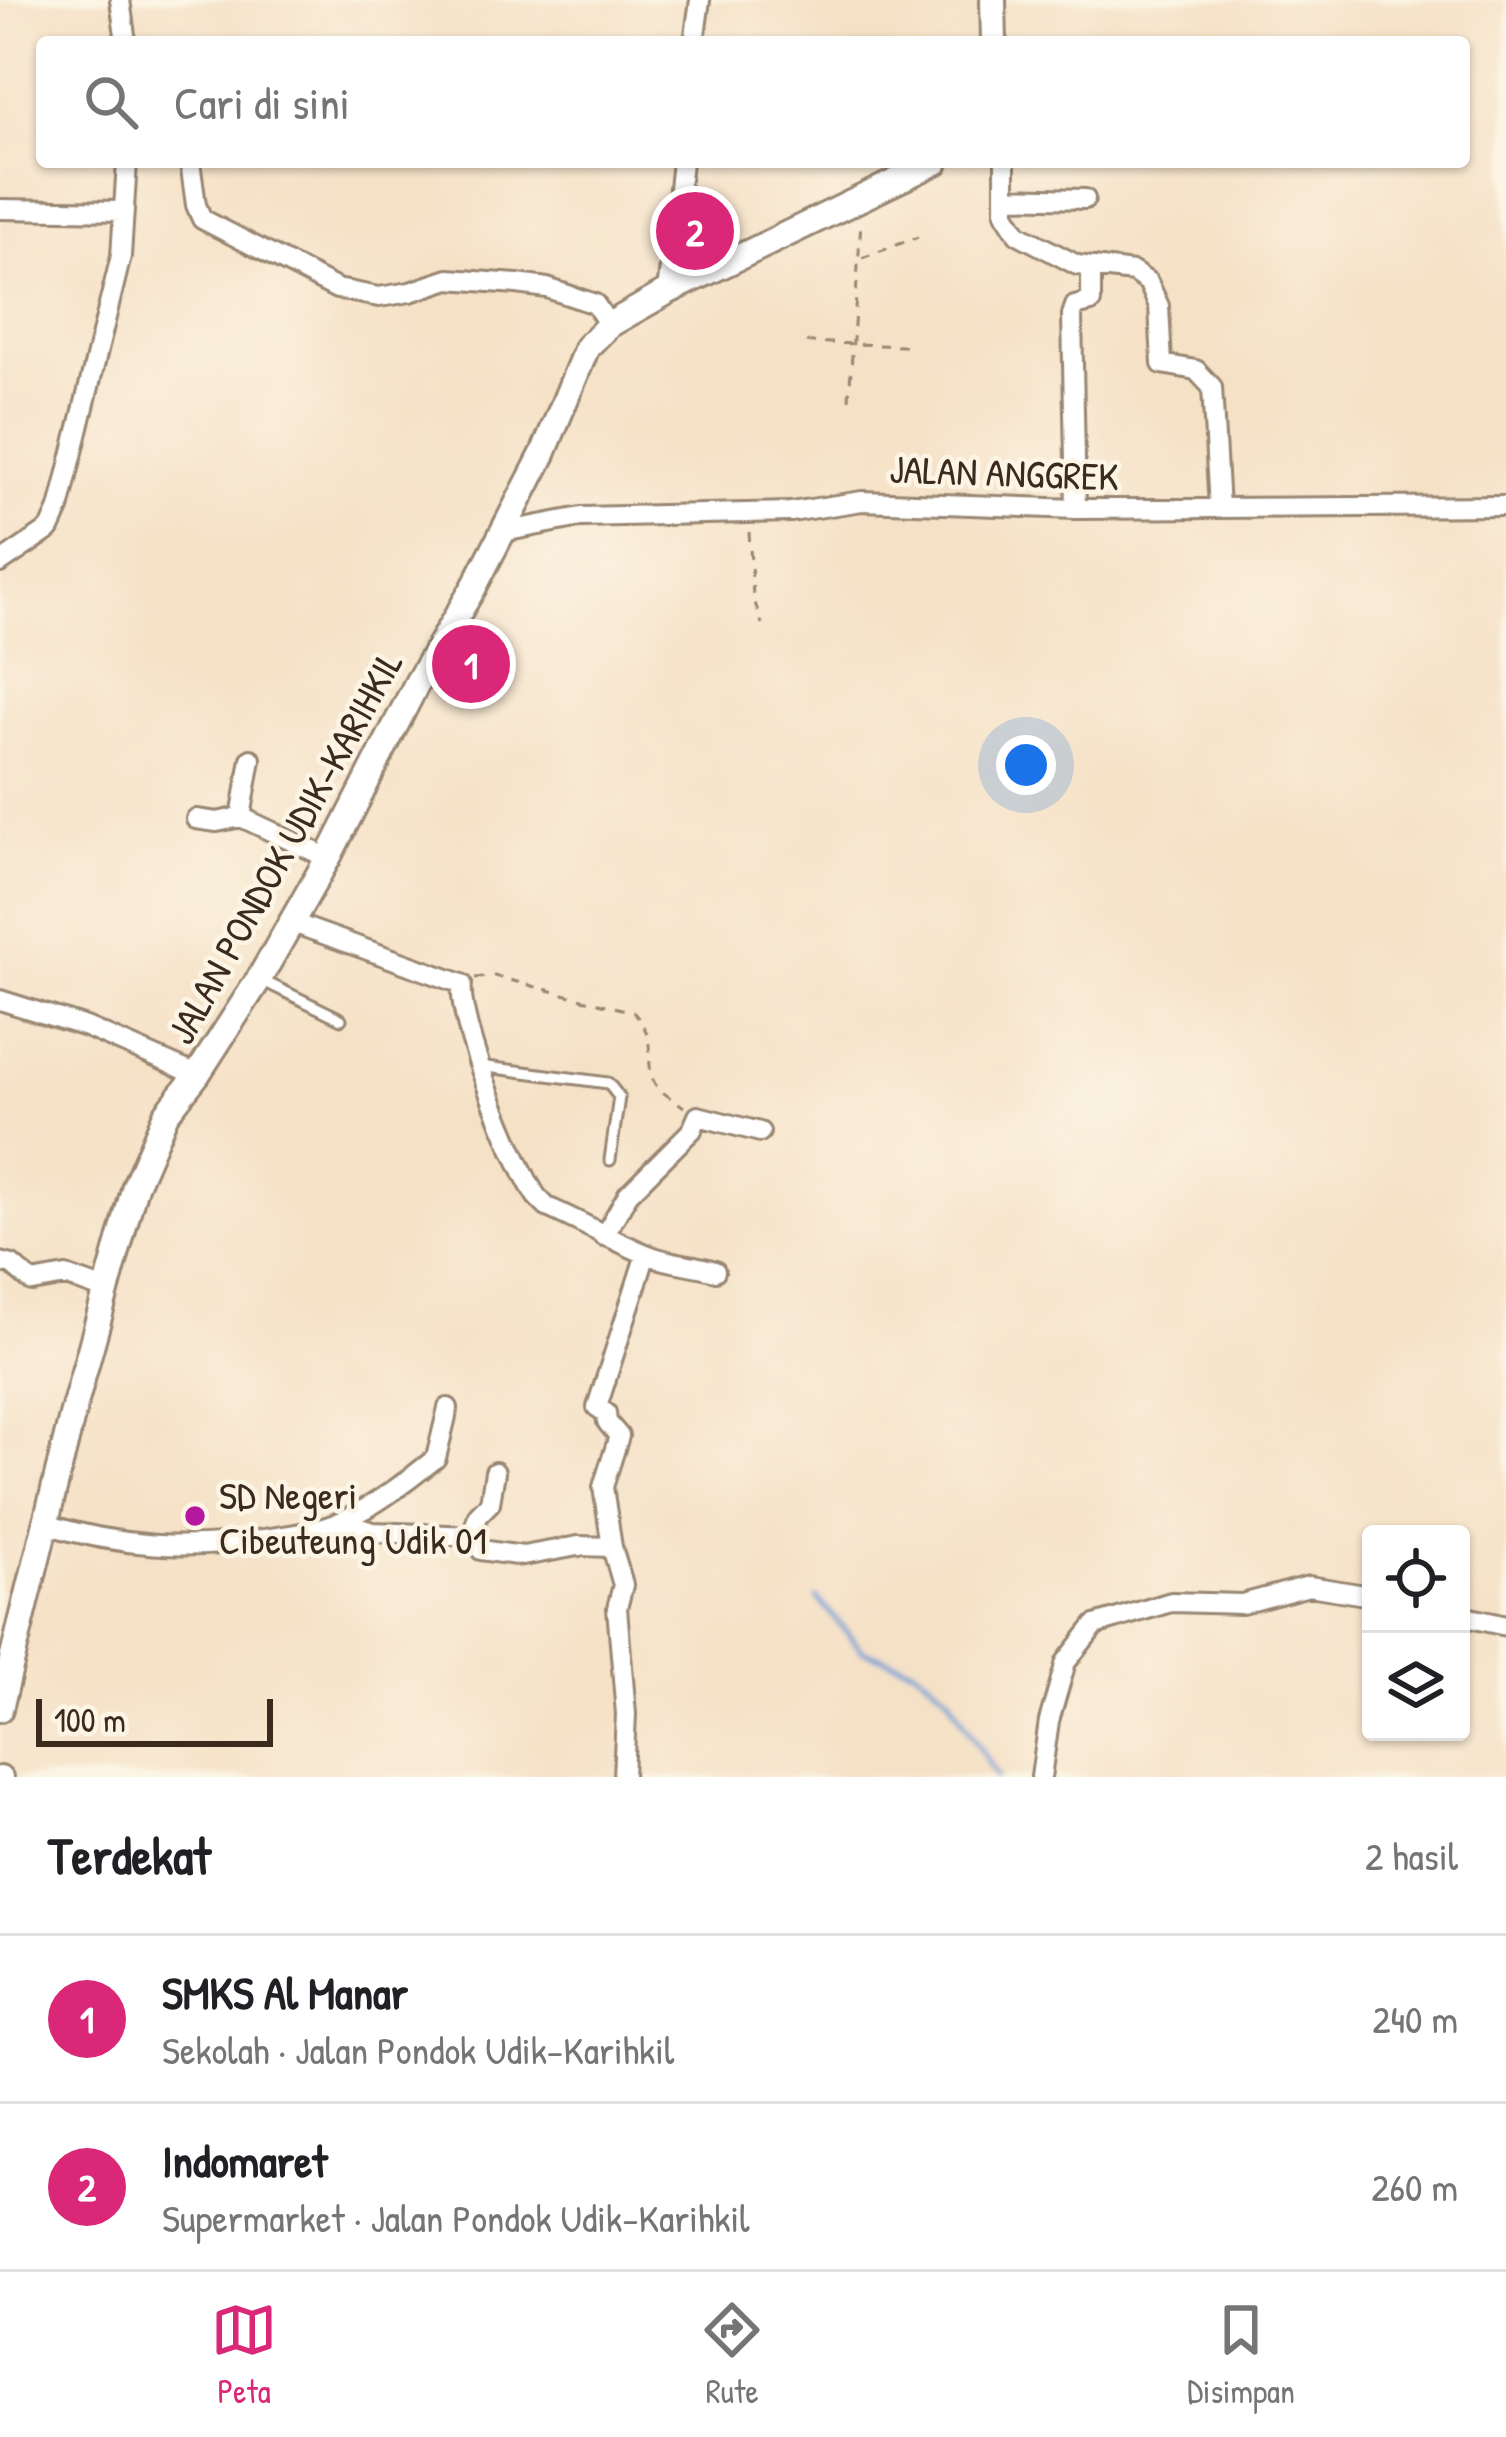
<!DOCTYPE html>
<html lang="id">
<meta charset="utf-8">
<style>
body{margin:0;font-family:"Patrick Hand",sans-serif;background:#f6f6f6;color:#202124}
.controls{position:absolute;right:36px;bottom:36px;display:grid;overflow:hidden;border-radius:12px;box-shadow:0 3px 9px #0004}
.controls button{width:108px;height:108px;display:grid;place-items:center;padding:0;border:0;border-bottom:3px solid #e0e0e0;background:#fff;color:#202124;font:60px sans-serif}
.scale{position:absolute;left:36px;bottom:30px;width:237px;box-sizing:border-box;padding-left:12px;border:6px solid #3b2a1e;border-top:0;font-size:33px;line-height:42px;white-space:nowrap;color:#3b2a1e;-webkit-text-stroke:9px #fcf5e5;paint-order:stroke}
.you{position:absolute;left:1026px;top:765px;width:42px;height:42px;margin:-30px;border:9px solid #fff;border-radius:50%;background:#1a73e8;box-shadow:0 0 0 18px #1a73e833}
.badge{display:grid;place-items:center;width:78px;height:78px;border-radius:50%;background:#db2777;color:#fff;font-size:39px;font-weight:700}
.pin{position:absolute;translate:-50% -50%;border:6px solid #fff;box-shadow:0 3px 12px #0006}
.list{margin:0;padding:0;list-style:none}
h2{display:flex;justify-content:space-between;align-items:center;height:156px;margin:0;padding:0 48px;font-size:51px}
h2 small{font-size:39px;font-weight:400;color:#757577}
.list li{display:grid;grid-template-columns:78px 1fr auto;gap:36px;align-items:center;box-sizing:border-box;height:168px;padding:0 48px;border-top:3px solid #e0e0e0}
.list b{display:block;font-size:45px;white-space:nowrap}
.list p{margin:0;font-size:39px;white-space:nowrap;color:#757577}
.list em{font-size:39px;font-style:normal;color:#757577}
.icon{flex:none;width:66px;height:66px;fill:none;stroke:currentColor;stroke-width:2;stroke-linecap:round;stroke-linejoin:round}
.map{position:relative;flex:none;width:1506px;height:1777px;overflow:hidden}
.search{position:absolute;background:#fff;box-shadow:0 3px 9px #0004;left:36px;right:36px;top:36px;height:132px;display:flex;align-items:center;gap:30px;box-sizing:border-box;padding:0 42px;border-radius:12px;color:#757577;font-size:45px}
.sheet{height:492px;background:#fff}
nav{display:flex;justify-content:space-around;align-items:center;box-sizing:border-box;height:168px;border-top:3px solid #e0e0e0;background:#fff;font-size:33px;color:#757577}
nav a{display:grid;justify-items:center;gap:6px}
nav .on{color:#db2777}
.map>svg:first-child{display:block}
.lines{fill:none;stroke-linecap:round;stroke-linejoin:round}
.stream{stroke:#6e9dd7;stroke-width:4.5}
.building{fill:url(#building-back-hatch)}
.service-casing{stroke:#988672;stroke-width:15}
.minor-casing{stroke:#988672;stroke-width:24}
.tertiary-casing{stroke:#988672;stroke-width:30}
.path{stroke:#988672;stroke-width:3;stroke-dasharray:9 9;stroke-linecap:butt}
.service{stroke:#fff;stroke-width:9}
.minor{stroke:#fff;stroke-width:18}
.tertiary{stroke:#fff;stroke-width:24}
.poi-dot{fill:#b5179e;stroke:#fcf5e5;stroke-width:4.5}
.labels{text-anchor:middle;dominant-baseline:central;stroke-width:9;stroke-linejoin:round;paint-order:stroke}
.street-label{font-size:39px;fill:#3b2a1e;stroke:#fcf5e5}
.poi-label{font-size:39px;fill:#3b2a1e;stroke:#fcf5e5;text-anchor:start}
</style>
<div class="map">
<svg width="1506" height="1777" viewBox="0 0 1506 1777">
<defs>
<pattern id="building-back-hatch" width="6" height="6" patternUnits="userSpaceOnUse" patternTransform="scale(3)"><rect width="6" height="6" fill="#d18dad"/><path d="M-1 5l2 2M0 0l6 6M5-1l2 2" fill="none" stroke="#ab738c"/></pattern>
</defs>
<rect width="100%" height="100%" fill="#fcf5e5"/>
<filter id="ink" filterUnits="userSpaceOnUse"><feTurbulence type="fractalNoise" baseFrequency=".00833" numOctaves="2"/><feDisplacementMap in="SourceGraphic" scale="24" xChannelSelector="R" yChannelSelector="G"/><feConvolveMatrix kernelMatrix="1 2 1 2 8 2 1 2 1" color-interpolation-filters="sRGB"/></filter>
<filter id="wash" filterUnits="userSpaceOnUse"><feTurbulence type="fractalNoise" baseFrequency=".004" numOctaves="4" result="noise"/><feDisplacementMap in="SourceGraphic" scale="48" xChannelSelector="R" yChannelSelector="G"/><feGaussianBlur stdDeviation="2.7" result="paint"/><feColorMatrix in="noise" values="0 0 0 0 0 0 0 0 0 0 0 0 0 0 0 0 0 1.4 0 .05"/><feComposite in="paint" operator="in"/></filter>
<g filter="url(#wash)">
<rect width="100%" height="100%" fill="#f5e1c6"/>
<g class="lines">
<!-- stream -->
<path class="stream" d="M817 1598 863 1651 914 1668 948 1695 997 1777"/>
</g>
<g id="blocks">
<!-- building -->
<path class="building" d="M690 209 711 211 706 253 685 251Z"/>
</g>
</g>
<g filter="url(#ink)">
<use href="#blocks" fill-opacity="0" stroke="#988672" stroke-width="3"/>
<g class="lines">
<!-- service casing -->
<g class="service-casing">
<path id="service" d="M259 979 341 1019
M479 1066 608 1083 619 1097 610 1160"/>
</g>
<!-- minor casing -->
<g class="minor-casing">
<path id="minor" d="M120 0 126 42
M694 42 700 0
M190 162 196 205 202 219 337 289 379 297 410 292 449 279 517 284 547 288 595 304 609 325
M1005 162V213L1018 234 1077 265 1133 272 1148 282 1159 306 1162 364 1196 370 1212 387 1219 508
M1005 197 1085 199
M0 209 123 211
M667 292 682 162
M1076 509 1072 315 1075 306 1091 302V269
M503 532 581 517 791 512 862 501 1076 509 1506 506
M0 563 50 529 59 509 121 256 127 162
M241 817 251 759
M196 819 217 822 241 817 328 858
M290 922 462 984C457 1022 514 1163 537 1197L547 1207C582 1222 615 1242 651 1256 673 1264 693 1264 715 1271
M0 1000 86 1027 197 1075
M604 1236 628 1194 692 1130 698 1116 760 1132
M0 1262 12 1265 32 1282 66 1276 108 1291
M341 1522 373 1532 472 1536 481 1550 523 1556 578 1546 612 1547 603 1487 619 1436 607 1422 606 1413 597 1407 646 1254
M45 1524C120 1547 187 1551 264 1539 291 1535 319 1532 344 1520 378 1504 407 1481 436 1458L448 1408
M472 1536 478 1515 490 1503 495 1472
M612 1547 623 1585 617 1608 626 1714 623 1777
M1461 1616 1506 1626
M0 1776 3 1777
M1041 1777 1049 1721 1066 1662 1095 1625 1171 1602 1242 1604 1309 1586 1371 1596"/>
</g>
<!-- tertiary casing -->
<g class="tertiary-casing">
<path id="tertiary" d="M993 0 994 42
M0 1709 73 1412 135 1186 166 1114 197 1075 259 979 328 858 417 683 474 587 543 454 587 347 609 325 667 292 936 162"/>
</g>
<!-- path -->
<path class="path" d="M862 258 918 237
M806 342 905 346
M849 399 861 222
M749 532 753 597 762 624
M475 978 494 976 633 1012C662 1042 640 1067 658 1088 665 1095 676 1101 684 1107"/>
<!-- service -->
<use href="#service" class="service"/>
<!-- minor -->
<use href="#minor" class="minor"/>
<!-- tertiary -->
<use href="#tertiary" class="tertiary"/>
</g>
</g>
<!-- markers -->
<circle class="poi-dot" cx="195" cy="1516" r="12"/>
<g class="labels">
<!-- street labels -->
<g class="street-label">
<text transform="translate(1004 472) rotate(2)">JALAN ANGGREK</text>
<text transform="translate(284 847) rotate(-61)">JALAN PONDOK UDIK–KARIHKIL</text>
</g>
<!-- poi labels -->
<g class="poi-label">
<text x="219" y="1494">SD Negeri<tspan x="219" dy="45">Cibeuteung Udik 01</tspan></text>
</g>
</g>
</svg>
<div class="controls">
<button><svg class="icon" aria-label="locate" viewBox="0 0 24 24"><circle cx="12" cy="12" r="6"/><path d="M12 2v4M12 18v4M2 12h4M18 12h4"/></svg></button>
<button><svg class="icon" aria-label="layers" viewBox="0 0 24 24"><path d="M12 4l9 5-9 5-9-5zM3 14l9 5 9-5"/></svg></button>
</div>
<div class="scale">100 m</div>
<div class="you"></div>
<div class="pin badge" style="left:471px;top:664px">1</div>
<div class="pin badge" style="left:695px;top:231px">2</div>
<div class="search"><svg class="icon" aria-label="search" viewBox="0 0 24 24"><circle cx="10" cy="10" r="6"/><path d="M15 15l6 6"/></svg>Cari di sini</div>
</div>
<section class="sheet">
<h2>Terdekat<small>2 hasil</small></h2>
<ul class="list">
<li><span class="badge">1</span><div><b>SMKS Al Manar</b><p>Sekolah · Jalan Pondok Udik–Karihkil</p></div><em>240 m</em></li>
<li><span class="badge">2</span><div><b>Indomaret</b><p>Supermarket · Jalan Pondok Udik–Karihkil</p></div><em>260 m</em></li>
</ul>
</section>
<nav>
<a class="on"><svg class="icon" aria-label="map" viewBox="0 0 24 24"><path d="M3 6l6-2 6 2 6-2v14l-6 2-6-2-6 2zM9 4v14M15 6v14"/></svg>Peta</a>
<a><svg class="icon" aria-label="directions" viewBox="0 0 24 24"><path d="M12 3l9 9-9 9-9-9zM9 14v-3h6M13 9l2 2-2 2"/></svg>Rute</a>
<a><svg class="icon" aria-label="saved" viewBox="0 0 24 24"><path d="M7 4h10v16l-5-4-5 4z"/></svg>Disimpan</a>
</nav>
